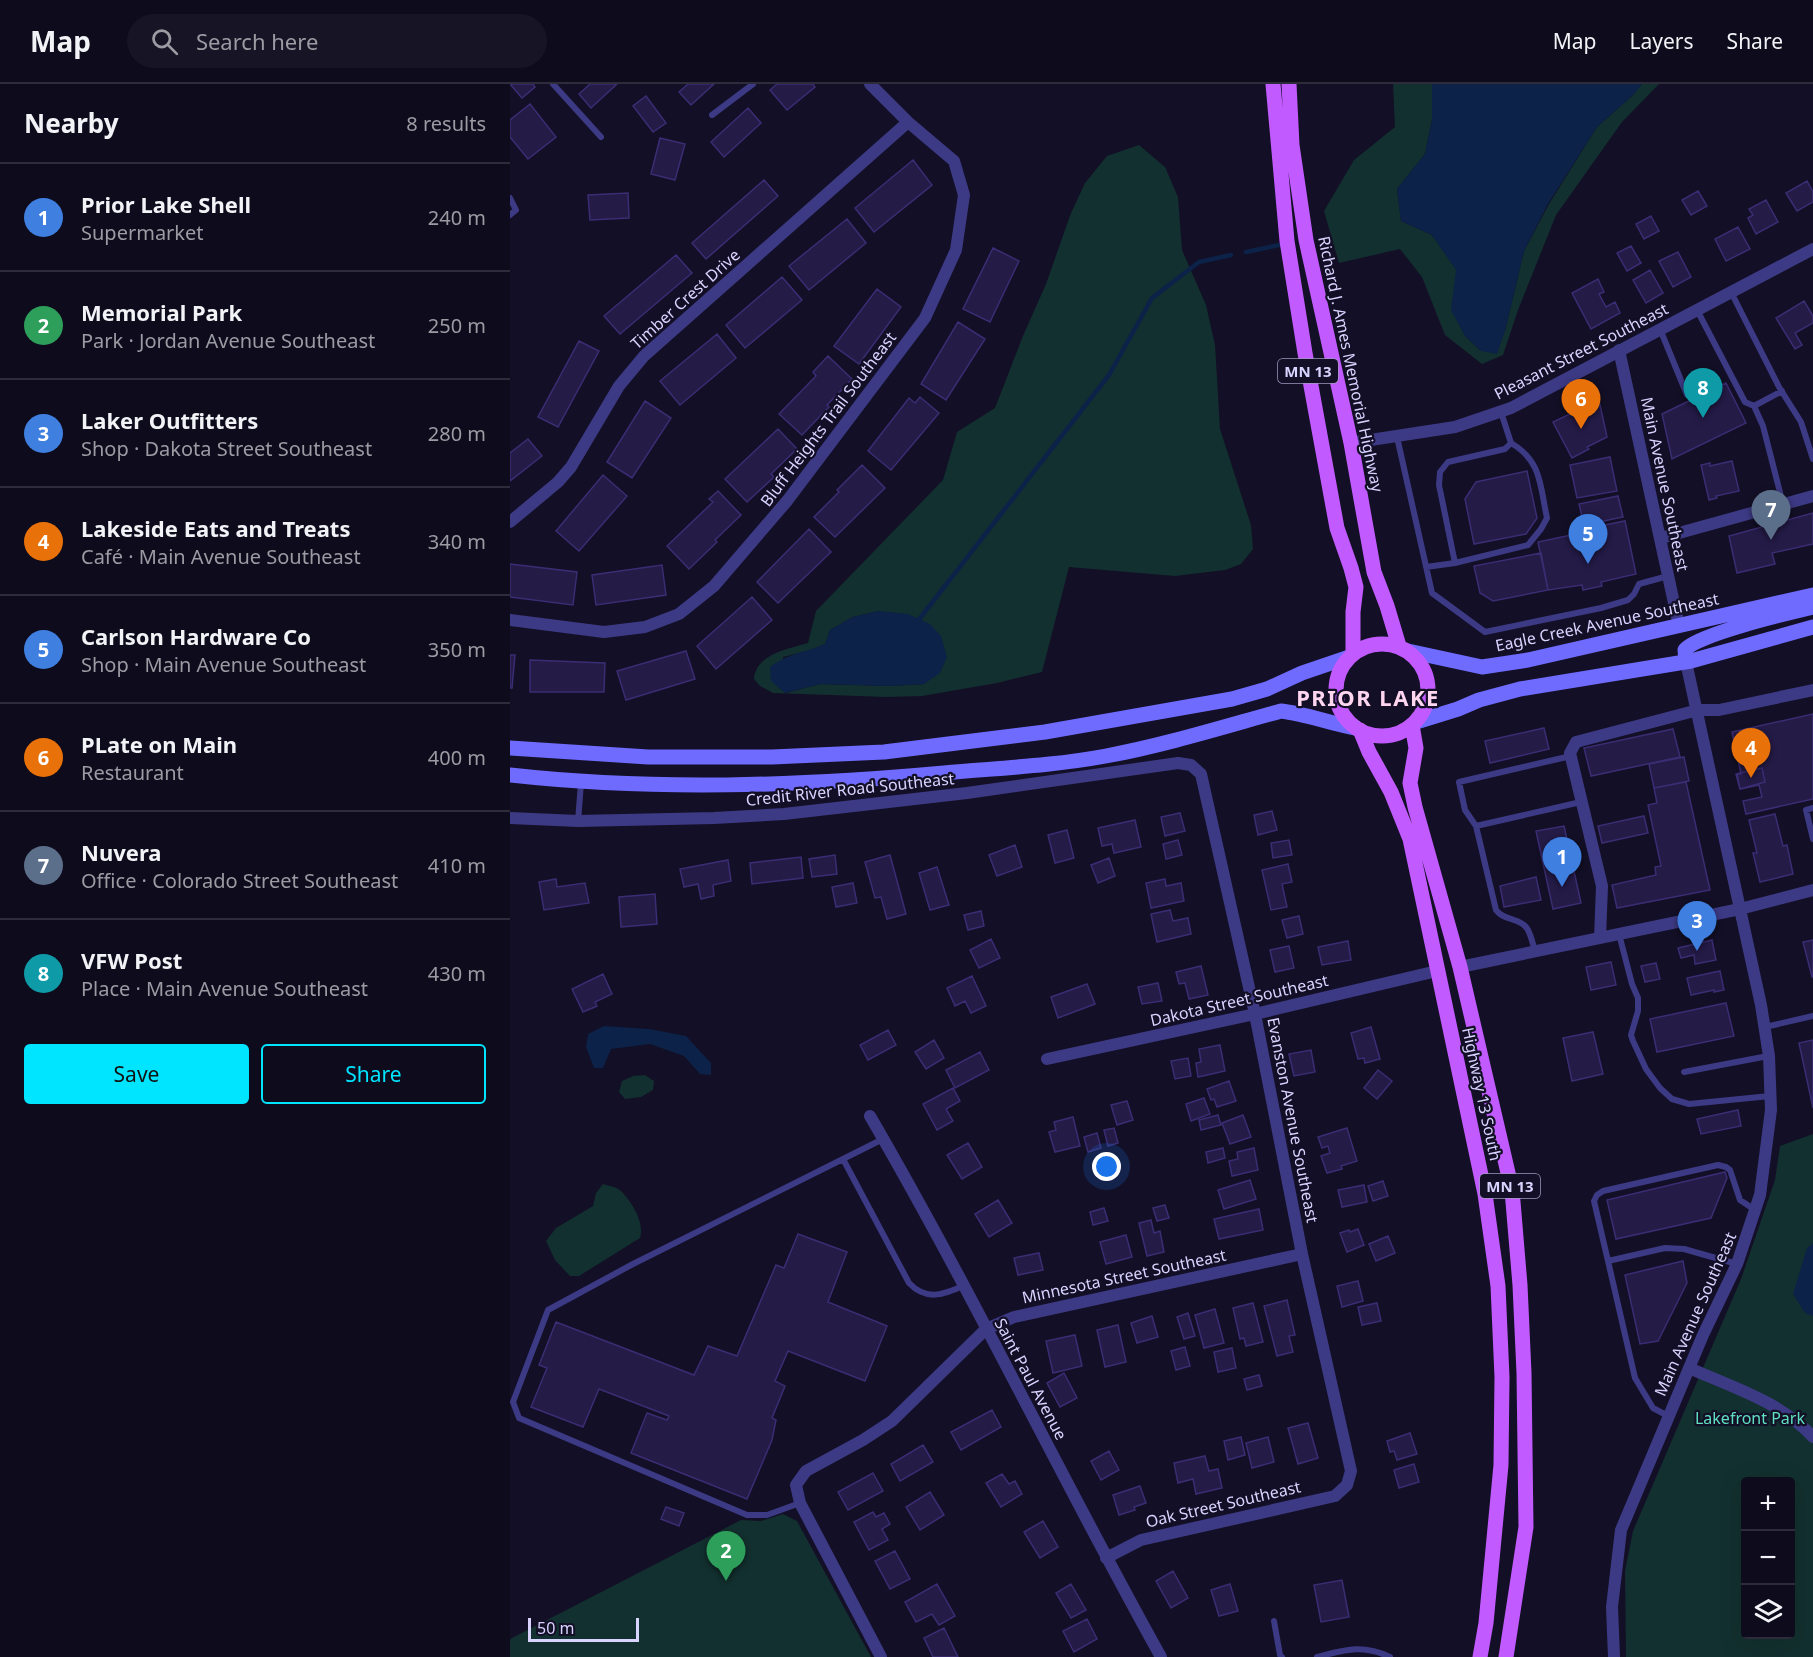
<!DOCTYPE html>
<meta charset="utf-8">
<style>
body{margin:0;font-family:"Noto Sans",sans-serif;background:#171425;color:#f1f3f6}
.controls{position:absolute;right:18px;bottom:18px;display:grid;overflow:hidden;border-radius:6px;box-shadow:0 6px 24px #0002}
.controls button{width:54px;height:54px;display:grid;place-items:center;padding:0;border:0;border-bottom:2px solid #2e2b3b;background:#0e0b1c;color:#f1f3f6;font:30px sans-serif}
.scale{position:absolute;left:18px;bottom:15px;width:111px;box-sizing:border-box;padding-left:6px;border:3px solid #d9d4ff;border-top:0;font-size:16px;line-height:21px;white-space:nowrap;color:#d9d4ff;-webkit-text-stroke:4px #130f26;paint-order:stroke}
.you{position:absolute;left:597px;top:1083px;width:21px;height:21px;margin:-15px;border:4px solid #fff;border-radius:50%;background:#1a73e8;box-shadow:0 0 0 9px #1a73e833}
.badge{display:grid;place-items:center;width:39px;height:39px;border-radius:50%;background:#00e5ff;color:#fff;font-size:20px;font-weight:700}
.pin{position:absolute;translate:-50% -50px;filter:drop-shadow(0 2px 3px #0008)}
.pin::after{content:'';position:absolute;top:32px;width:21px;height:18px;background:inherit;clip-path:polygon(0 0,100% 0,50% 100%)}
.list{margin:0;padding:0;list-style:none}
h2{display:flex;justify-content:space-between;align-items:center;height:78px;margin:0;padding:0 24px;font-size:26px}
h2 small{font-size:20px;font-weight:400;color:#9b9ba3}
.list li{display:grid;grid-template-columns:39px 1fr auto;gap:18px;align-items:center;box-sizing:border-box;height:108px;padding:0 24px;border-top:2px solid #2e2b3b}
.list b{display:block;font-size:22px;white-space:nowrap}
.list p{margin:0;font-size:20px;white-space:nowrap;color:#9b9ba3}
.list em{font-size:20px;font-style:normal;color:#9b9ba3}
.actions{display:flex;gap:12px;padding:18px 24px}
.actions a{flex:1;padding:14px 0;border:2px solid #00e5ff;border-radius:6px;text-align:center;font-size:21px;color:#00e5ff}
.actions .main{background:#00e5ff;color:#111}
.icon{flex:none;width:33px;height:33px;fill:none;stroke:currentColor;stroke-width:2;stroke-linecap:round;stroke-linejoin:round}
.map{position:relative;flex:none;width:1303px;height:1573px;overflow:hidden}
header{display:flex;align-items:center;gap:36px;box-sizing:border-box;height:84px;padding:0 30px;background:#0e0b1c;border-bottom:2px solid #2e2b3b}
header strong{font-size:28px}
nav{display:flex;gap:33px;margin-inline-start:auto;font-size:21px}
.search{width:420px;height:54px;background:#171425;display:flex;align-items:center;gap:15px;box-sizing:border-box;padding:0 21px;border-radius:33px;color:#9b9ba3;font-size:22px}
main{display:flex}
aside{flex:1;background:#0e0b1c}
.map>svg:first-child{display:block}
.green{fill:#12302f;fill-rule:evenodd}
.water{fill:#0c2248}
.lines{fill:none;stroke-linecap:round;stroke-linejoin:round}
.stream{stroke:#0c2248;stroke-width:4.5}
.building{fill:#241b47;stroke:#3b2d73;stroke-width:1.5}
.lane{stroke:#3d3a85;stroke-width:6}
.street{stroke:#3d3a85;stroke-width:12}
.secondary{stroke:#6f6bff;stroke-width:15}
.primary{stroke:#c25bff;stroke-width:15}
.labels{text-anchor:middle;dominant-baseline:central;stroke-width:4.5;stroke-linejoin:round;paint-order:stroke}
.shield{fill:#130f26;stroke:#9e99be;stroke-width:1.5}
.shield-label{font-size:15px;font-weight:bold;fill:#d9d4ff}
.street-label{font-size:16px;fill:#d9d4ff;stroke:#130f26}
.park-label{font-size:16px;fill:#5fe0c0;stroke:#130f26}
.district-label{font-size:22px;font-weight:bold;letter-spacing:1.5px;fill:#ffd6f0;stroke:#130f26}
</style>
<header>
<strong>Map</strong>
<div class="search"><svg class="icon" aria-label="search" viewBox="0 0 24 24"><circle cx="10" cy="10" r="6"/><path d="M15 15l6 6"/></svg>Search here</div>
<nav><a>Map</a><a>Layers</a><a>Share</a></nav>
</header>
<main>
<aside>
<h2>Nearby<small>8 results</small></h2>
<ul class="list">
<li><span class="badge" style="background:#3f7fe0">1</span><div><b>Prior Lake Shell</b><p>Supermarket</p></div><em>240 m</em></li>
<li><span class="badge" style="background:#2e9e5b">2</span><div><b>Memorial Park</b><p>Park · Jordan Avenue Southeast</p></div><em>250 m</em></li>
<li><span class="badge" style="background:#3f7fe0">3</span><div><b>Laker Outfitters</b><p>Shop · Dakota Street Southeast</p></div><em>280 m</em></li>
<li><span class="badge" style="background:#e8710a">4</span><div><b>Lakeside Eats and Treats</b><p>Café · Main Avenue Southeast</p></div><em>340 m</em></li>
<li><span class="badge" style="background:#3f7fe0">5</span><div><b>Carlson Hardware Co</b><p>Shop · Main Avenue Southeast</p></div><em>350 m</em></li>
<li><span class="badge" style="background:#e8710a">6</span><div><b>PLate on Main</b><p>Restaurant</p></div><em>400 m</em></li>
<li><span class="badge" style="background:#5c6f8a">7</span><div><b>Nuvera</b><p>Office · Colorado Street Southeast</p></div><em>410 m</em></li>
<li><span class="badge" style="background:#0f9aa8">8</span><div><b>VFW Post</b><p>Place · Main Avenue Southeast</p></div><em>430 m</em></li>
</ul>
<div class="actions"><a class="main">Save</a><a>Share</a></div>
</aside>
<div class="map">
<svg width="1303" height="1573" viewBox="0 0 1303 1573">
<rect width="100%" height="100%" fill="#130f26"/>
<!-- green -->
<path class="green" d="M883 0H922V36L915 70 887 105 891 137 922 151 947 186 942 226 955 252 971 267 995 247 1014 167 1039 120 1087 43 1123 11 1132 0H1149L1112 38 1046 131 1008 226 993 271 972 280 935 251 912 193 890 165 829 179 814 127 844 76 885 43Z
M629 61 655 83 668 113 672 166 696 221 705 261 710 345 741 441 743 465 731 480 715 486 665 492 559 483 532 588 487 599 412 612 376 613 263 609 250 602 244 595C246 570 278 565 298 559L306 527 433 396 447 348 485 324 513 252 536 200 561 129 575 99 597 72ZM369 527 414 600 379 602 310 600 276 609 273 573 301 566 315 560 320 546 343 533Z
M135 991 144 997 143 1006 131 1013 115 1015 109 1008 112 997 123 992Z
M1303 1050V1573H1116L1115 1487 1123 1447 1231 1195 1265 1096 1270 1062ZM1236 1398H1280V1550H1236Z
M93 1100C99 1102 107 1103 111 1107 122 1118 135 1139 130 1154L69 1192H60L45 1176 36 1157 46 1144 83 1122 86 1109Z
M273 1430 287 1437 361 1573H0V1556L2 1554 231 1436 251 1437Z"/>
<!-- water -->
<path class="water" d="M922 0H1132L1123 11 1087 43 1038 120 1014 167 995 247 987 270 971 267 955 252 941 226 946 186 922 151 891 137 887 105 915 70 922 36Z
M369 527 398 530 420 540 431 552 437 573 430 589 414 600 379 602 310 600 275 609 261 597 260 583C278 569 295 569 315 560L320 546 343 533Z
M94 942 139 945 176 952 201 979V991L190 990 174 972 140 960 101 965 93 984H84L76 963 78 950Z
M1303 1159V1232L1295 1229 1283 1210 1297 1164Z"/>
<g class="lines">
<!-- stream -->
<path class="stream" d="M736 168 769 161
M407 538 599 291 642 214 689 178 721 171"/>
</g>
<!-- building -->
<path class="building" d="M0 0H23L25 3 12 14Z
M80 0H107L81 24 69 10Z
M178 0H204L181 21 169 8Z
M267 0H303L305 3 277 26 260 6Z
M136 12 156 39 143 48 123 22Z
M20 20 46 53 18 75 0 53V36Z
M238 24 251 39 214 73 201 58Z
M150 54 175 60 165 96 141 90Z
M403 76 422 101 364 148 345 124Z
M254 96 268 112 196 175 182 159Z
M1297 97 1303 108V118L1287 127 1276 109Z
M1188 107 1197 122 1181 131 1172 116Z
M118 109 119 134 80 136 78 111Z
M1256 116 1268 138 1246 150 1238 134 1243 131 1239 125Z
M1141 132 1149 147 1134 155 1126 140Z
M337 135 356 159 299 206 279 182Z
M1228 143 1240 165 1216 177 1205 155Z
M1121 162 1131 179 1117 187 1107 169Z
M483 164 509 177 480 238 453 225Z
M1168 168 1181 193 1163 203 1149 177Z
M166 171 182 189 110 250 94 232Z
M1140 186 1153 209 1136 219 1123 196Z
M272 193 292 216 235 264 216 241Z
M1088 195 1094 208 1089 210 1096 223 1105 218 1110 229 1081 245 1062 209Z
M367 205 391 223 349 280 324 262Z
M1294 217 1303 232V239L1285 249 1292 261 1285 265 1266 234Z
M448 238 475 255 436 316 411 300Z
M207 250 226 274 170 321 150 297Z
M69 257 89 267 48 343 28 333Z
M318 272 342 295 317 321 319 323 292 351 269 330 306 292 303 288Z
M1216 299 1236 339 1162 375 1152 330Z
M410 313 429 329 381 386 358 367 399 314 405 319Z
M1089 316 1097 353 1077 363 1079 365 1062 374 1043 338Z
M135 317 161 334 122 394 97 378Z
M268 345 287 365 261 390 264 393 237 418 215 395Z
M18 355 32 372 0 397V369Z
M1100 373 1107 407 1067 414 1060 381Z
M1222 377 1229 407 1206 412 1207 414 1199 416 1191 381 1200 379V382Z
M352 381 375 404 325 453 304 433 329 408 327 406Z
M1017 387 1027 434 1016 450 964 460 955 415 966 398Z
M93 391 117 412 69 467 46 447Z
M208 407 231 431 205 456 207 458 179 485 157 462 203 418 199 415Z
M1108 412 1113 433 1074 441 1069 420Z
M1303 429V460L1262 469 1265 480 1227 489 1219 452Z
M1115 437 1126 490 1091 498 1092 502 1073 506 1072 501 1038 506 1028 458 1066 450 1065 447Z
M299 445 321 468 268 519 247 498Z
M1031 469 1038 506 983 517 970 509 964 482Z
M0 480 67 488 63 521 0 513Z
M152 481 156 511 86 521 82 491Z
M242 513 262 536 206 585 187 562Z
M176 567 185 595 116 616 107 587Z
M0 571H5L2 604H0Z
M20 576 95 579 94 608H20Z
M1303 630V715L1236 730 1233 717 1252 713 1249 701 1230 705 1227 690H1231L1222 648Z
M1034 644 1039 665 980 679 975 657Z
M1163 645 1170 673 1081 692 1074 664Z
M1174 673 1179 697 1144 704 1139 680Z
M1252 684 1255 698 1230 705 1226 690Z
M1176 698 1200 806 1107 824 1102 801 1146 791 1145 783 1151 782 1138 721 1147 719 1144 704Z
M762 727 767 746 748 751 744 731Z
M670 729 675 747 655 752 651 733Z
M1265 730 1273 762 1277 761 1283 790 1250 798 1243 769H1247L1239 736Z
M1134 732 1138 749 1092 759 1088 742Z
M625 736 631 763 604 769 602 760 592 762 588 744Z
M1054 742 1071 819 1043 825 1026 747Z
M557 746 564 774 545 779 538 751Z
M668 756 672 771 656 775 653 760Z
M779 756 782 771 763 774 761 759Z
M505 761 512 783 487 792 479 771Z
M325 771 327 790 302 793 299 775Z
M380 771 396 830 377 835 371 813 365 814 355 778Z
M291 773 293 794 242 800 240 779Z
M599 774 605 792 588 799 581 781Z
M218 776 221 797 203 801 204 812 191 815 188 800 174 803 170 785Z
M778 780 782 798 772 800 777 823 761 826 752 786Z
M427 783 439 821 420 826 409 789Z
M1026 793 1031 816 994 823 990 802Z
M46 795 47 803 75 799 79 819 34 826 29 798Z
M655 795 656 802 671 799 674 817 641 824 636 799Z
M343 799 347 819 326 823 322 803Z
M145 810 147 840 111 843 109 813Z
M660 826 663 837 678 834 681 850 647 858 641 830Z
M471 827 474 842 458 846 454 831Z
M789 832 793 850 777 854 772 836Z
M481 855 490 874 469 884 460 866Z
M1202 856 1206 876 1185 880 1184 871 1171 874 1168 864Z
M1303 856V893H1302L1293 858Z
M838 857 841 876 812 881 808 863Z
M779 862 784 884 765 888 760 866Z
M1101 878 1106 901 1081 906 1076 883Z
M1146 879 1150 895 1135 898 1131 882Z
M691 882 698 911 679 915 675 899 669 900 666 888Z
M1210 887 1214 906 1204 908V906L1181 911 1177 894Z
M93 890 102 910 85 918 87 922 73 928 62 905Z
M462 892 476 922 461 929 455 917 445 922 437 904Z
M648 899 652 917 632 920 628 903Z
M577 900 585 920 548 934 541 913Z
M1216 919 1224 952 1147 968 1140 935Z
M861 943 870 975 855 979 854 974 848 975 841 949Z
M378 946 386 961 358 976 350 961Z
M1083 948 1093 990 1062 997 1053 954Z
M424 956 434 974 416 985 405 968Z
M1303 956V1024L1289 959Z
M710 961 715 987 688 993 686 979 691 978 689 965Z
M801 966 805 988 784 992 779 970Z
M470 968 479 986 445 1004 436 986Z
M678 974 681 992 665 995 661 977Z
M868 986 882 997 867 1015 854 1004Z
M719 997 726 1017 707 1023 704 1015 701 1016 697 1005Z
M443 1004 450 1017 436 1025 443 1037 427 1046 413 1020Z
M694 1014 700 1030 681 1037 676 1020Z
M617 1017 623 1036 607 1041 601 1021Z
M1228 1026 1231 1042 1191 1050 1187 1035Z
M708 1031 711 1041 691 1046 689 1036Z
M733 1031 741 1053 720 1060 712 1039Z
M563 1033 570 1062 545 1068 539 1048 546 1046 544 1038Z
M604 1044 608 1059 598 1062 594 1046Z
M837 1044 847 1077 831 1082 832 1085 817 1089 811 1072 820 1069 818 1062 812 1064 808 1053Z
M587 1049 591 1064 578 1068 574 1053Z
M458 1059 472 1083 452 1095 437 1071Z
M713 1064 715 1074 698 1079 696 1068Z
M744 1064 748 1086 722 1092 719 1077 728 1075 727 1068Z
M1215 1088 1217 1094 1201 1134 1106 1155 1097 1116Z
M740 1096 746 1115 714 1125 708 1106Z
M873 1097 878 1112 863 1117 858 1102Z
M854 1101 857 1118 832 1123 828 1106Z
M488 1116 502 1139 479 1153 465 1130Z
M655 1121 659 1134 647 1137 643 1124Z
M594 1124 598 1137 583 1141 580 1128Z
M749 1125 753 1146 709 1155 704 1135Z
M641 1136 644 1149 650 1147 654 1168 637 1172 629 1139Z
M848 1145 854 1161 837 1168 830 1149 839 1146 840 1148Z
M288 1150 337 1168 318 1218 377 1242 355 1297 278 1267 265 1297 275 1302 262 1334 266 1336 262 1356 237 1415 121 1369 137 1329 157 1336 159 1332 89 1305 73 1343 21 1323 37 1284 29 1281 46 1238 184 1291 198 1262 227 1272 266 1181 274 1184Z
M616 1151 622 1173 596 1180 590 1158Z
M878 1152 885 1169 866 1177 859 1160Z
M529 1169 533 1186 508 1191 504 1174Z
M1173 1177 1177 1199 1148 1257 1130 1260 1115 1191Z
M848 1197 853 1217 832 1223 827 1202Z
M777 1216 785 1251 779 1252 783 1268 767 1272 754 1222Z
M743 1219 753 1258 736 1262 734 1254 730 1255 723 1224Z
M867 1219 871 1237 852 1241 848 1223Z
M705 1225 714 1259 694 1264 685 1231Z
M678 1229 685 1252 674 1255 667 1233Z
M642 1232 648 1253 627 1259 621 1239Z
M608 1241 616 1278 595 1283 587 1246Z
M565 1251 572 1282 543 1289 536 1257Z
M675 1263 680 1282 666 1286 661 1267Z
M722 1264 726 1284 708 1288 704 1268Z
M554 1289 567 1314 550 1323 537 1299Z
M749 1291 752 1302 737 1306 734 1295Z
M482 1326 491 1343 451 1366 441 1348Z
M798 1339 808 1374 788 1380 778 1344Z
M900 1349 907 1370 887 1376 884 1367 880 1368 877 1357Z
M731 1353 735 1371 718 1376 714 1357Z
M758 1353 764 1378 742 1384 736 1359Z
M413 1361 423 1378 390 1397 381 1380Z
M599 1367 609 1386 591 1396 581 1377Z
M695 1372 699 1387 708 1385 712 1404 686 1410 683 1395 668 1399 664 1379Z
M904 1380 909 1398 889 1404 884 1386Z
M363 1389 373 1407 338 1426 328 1408Z
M492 1390 499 1400 505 1397 512 1410 491 1423 476 1399Z
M630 1402 636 1419 624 1423 625 1426 609 1431 603 1411Z
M420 1408 434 1431 410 1446 396 1423Z
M156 1423 174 1429 169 1442 151 1435Z
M363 1428 366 1433 374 1429 380 1440 372 1445 378 1456 359 1466 344 1438Z
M533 1437 548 1463 530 1474 514 1448Z
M385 1467 400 1495 380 1505 365 1477Z
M663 1487 678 1514 661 1524 646 1497Z
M832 1496 839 1533 811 1538 804 1501Z
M427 1500 445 1532 429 1541 422 1530 406 1538 395 1518Z
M561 1500 576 1526 561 1534 546 1509Z
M720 1500 728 1527 709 1532 701 1506Z
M577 1535 587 1555 564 1568 553 1547Z
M434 1544 448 1573H423L414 1554Z"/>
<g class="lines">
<!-- lane -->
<path class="lane" d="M43 0 91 53
M202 31 243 0
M0 114 6 126 0 131
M1221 208 1269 303 1291 338 1303 375
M1187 226 1235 318 1244 322 1253 342 1273 420
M1150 245 1177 311
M1244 322 1272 307
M887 353 922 509 975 548 1091 524 1118 516 1124 510 1129 500 1158 492
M945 479 1018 461 1031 445 1037 434C1030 402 1032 377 1001 359
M916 483 945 479 929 401 930 388 938 378 995 365 1001 359 991 328
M1303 724 1296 726 1303 755
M68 737 71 699
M966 742 955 726 949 698 1061 672
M1109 850 1122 900 1128 914V927L1121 951 1123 957 1136 985 1150 1004 1162 1015 1179 1020 1260 1012
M1025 866C1022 859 1021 849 1016 843 1008 833 994 837 986 826L966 742 1071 718
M1255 943 1303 932
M1174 988 1258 972
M373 1055 333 1075 399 1199C416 1217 433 1211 453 1202
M1098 1177 1125 1294 1143 1324 1158 1332
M1227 1180 1174 1165 1155 1164 1098 1177 1084 1117 1087 1111 1093 1107 1208 1081 1216 1083 1220 1086 1230 1116 1245 1126
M290 1419 257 1431H237L9 1334 3 1318 38 1226 123 1180 333 1075
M764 1537 770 1571 772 1573
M807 1573C835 1566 852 1560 880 1573"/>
<!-- street -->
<path class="street" d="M1109 266 1169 542
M841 359 945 343 1001 324 1303 165
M0 438 48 398 61 383 109 302 134 272 398 38
M1151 454 1303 412
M0 536 94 548 135 543 169 530 204 502 277 417 415 234 446 166 454 111 444 77 398 38 360 0
M0 734 68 737 204 734 274 730 457 709 668 679 681 681 691 690 745 930 792 1170 841 1387 837 1401 825 1412 631 1456 596 1474
M1090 854 1092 802 1060 669 1066 658 1188 626H1209L1303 606
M950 883 1230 825 1303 806
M537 975 745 930 927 887
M360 1032C463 1209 551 1394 651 1573
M1179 1284C1222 1303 1271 1318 1303 1353
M371 1573 290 1419 286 1401 296 1387 353 1356 382 1337 476 1245 504 1233 792 1170
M1104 1573 1102 1523 1111 1446 1193 1251 1227 1180 1250 1111 1261 1026 1259 972 1251 921 1176 578"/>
<!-- secondary -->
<path class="secondary" d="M898 567 972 583 1018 576 1303 511
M1176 578 1175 566C1184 551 1282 528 1303 523
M906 638 948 625 969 616 1010 605 1181 577 1303 543
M0 664 138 673H262L374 668 535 648 722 615 757 605 792 589 839 573
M0 691C144 707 290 702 434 689 488 684 542 682 596 672 655 661 713 643 771 627 797 630 821 640 846 644"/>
<!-- primary -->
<path class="primary" d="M763 0 777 157 795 269 827 444 841 484 846 503 843 528V570
M779 0 782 61 796 156 841 359 864 488 877 522 889 562
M826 606a46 46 0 1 1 92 0a46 46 0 1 1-92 0Z
M902 641 906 664 900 699 905 723 950 883 1002 1106 1010 1201 1014 1289 1016 1443 996 1573
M850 646 859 668 881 708 900 755 975 1110 988 1202 992 1293 991 1381 976 1539 970 1573"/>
</g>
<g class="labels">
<!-- shield labels -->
<g class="shield">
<rect x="768" y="275" width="60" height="24" rx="4.5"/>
<rect x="970" y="1090" width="60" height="24" rx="4.5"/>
</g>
<g class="shield-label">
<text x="798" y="287">MN 13</text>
<text x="1000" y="1102">MN 13</text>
</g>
<!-- street labels -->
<g class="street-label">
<text transform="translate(175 215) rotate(-42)">Timber Crest Drive</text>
<text transform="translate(1071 267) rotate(-27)">Pleasant Street Southeast</text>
<text transform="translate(841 280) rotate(78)">Richard J. Ames Memorial Highway</text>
<text transform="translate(318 335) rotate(-53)">Bluff Heights Trail Southeast</text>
<text transform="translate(1155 400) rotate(78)">Main Avenue Southeast</text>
<text transform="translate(1097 538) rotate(-12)">Eagle Creek Avenue Southeast</text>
<text transform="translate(340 705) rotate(-6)">Credit River Road Southeast</text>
<text transform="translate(729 916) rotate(-13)">Dakota Street Southeast</text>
<text transform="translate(972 1010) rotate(78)">Highway 13 South</text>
<text transform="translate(783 1036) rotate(79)">Evanston Avenue Southeast</text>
<text transform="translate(614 1192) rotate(-12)">Minnesota Street Southeast</text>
<text transform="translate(1185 1230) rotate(-66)">Main Avenue Southeast</text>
<text transform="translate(521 1295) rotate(62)">Saint Paul Avenue</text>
<text transform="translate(713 1420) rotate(-13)">Oak Street Southeast</text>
</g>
<!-- park labels -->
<g class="park-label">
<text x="1240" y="1334">Lakefront Park</text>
</g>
<!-- district labels -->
<g class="district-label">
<text x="858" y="613">PRIOR LAKE</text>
</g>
</g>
</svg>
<div class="controls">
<button>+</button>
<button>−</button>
<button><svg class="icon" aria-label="layers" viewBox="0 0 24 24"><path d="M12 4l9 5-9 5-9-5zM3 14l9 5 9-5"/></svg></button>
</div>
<div class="scale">50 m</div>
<div class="you"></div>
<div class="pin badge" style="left:1052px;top:803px;background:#3f7fe0">1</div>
<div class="pin badge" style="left:216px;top:1497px;background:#2e9e5b">2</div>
<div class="pin badge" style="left:1187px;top:867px;background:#3f7fe0">3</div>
<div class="pin badge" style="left:1241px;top:694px;background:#e8710a">4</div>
<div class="pin badge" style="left:1078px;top:480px;background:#3f7fe0">5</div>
<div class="pin badge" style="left:1071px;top:345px;background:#e8710a">6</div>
<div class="pin badge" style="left:1261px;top:456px;background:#5c6f8a">7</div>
<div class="pin badge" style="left:1193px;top:334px;background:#0f9aa8">8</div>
</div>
</main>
